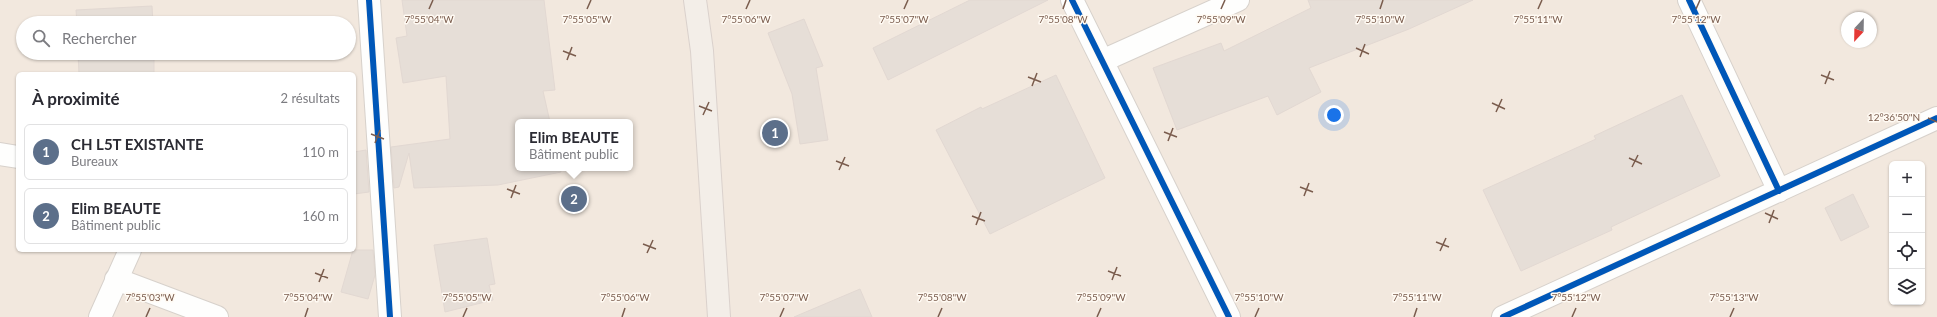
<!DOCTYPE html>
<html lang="fr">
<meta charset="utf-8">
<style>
body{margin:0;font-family:Lato,sans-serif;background:#f7f7f7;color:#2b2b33}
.controls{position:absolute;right:12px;bottom:12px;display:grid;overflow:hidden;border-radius:6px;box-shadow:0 1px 3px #0004}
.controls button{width:36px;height:36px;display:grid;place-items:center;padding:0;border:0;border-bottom:1px solid #e1e1e2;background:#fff;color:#2b2b33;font:20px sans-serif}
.compass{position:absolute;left:1841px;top:12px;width:36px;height:36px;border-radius:50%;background:#fff;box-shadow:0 1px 3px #0004;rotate:202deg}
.you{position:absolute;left:1334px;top:115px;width:14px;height:14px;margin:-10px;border:3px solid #fff;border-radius:50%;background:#1a73e8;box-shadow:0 0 0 6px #1a73e833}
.badge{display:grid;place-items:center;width:26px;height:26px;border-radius:50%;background:#d93025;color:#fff;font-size:13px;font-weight:700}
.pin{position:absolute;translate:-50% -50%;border:2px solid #fff;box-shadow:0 1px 4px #0006}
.popup{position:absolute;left:515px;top:119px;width:118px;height:52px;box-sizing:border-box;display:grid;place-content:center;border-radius:6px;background:#fff;filter:drop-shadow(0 1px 3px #0005);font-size:13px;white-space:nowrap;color:#7c7c81}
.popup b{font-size:15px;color:#2b2b33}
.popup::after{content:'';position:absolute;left:50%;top:100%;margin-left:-8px;border:8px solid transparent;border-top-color:#fff}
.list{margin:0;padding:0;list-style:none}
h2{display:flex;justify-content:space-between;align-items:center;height:52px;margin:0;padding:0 16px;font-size:17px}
h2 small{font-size:13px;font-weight:400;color:#7c7c81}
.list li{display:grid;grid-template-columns:26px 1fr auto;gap:12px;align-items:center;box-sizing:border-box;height:56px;margin:0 8px 8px;padding:0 8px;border:1px solid #e1e1e2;border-radius:6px}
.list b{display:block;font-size:15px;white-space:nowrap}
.list p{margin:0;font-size:13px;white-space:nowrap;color:#7c7c81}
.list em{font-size:13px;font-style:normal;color:#7c7c81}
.icon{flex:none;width:22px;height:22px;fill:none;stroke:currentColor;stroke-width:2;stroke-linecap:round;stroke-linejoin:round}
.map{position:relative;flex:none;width:1937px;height:317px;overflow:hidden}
.search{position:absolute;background:#fff;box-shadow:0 1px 3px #0004;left:16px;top:16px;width:340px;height:44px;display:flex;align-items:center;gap:10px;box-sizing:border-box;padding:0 14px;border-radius:22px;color:#7c7c81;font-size:15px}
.panel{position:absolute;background:#fff;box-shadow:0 1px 3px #0004;left:16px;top:72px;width:340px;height:180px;border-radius:6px}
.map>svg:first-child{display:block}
.residential{fill:#f2e8de;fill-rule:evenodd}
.building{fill:#e6ded7;stroke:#e2d8d2}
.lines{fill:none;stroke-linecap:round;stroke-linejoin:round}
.minor-casing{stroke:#d7d1cb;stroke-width:24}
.major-casing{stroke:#dad1cc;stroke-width:24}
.minor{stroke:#fefefd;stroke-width:22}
.major{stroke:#f3eee8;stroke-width:22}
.cycleway-casing{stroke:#fffaf3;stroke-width:8}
.cycleway{stroke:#0057b8;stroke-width:6}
.ticks{fill:none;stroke:#7a5c4d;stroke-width:1.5}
.ticks-label{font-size:10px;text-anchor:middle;fill:#7a5c4d;stroke:#fffaf3;stroke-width:3;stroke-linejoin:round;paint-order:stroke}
</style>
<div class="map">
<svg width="1937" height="317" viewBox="0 0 1937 317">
<rect width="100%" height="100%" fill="#f9f5f0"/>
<!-- residential -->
<path class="residential" d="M0 0H1937V317H0ZM1847 18H1871V42H1847ZM23 23H349V53H23ZM18 74H354V250H18ZM518 122H630V168H518ZM1892 164H1922V302H1892Z"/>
<!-- building -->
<path class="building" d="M402 0H544L555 90 543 91 550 122H518V168H560L561 172 498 185 414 188 409 153 399 187 394 188 391 147 450 139 446 76 403 83 396 38 407 36Z
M970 0H1048L888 80 873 48Z
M1308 0H1473L1409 29 1309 68 1321 92 1277 115 1268 96 1177 130 1153 68 1221 43 1224 51 1311 8Z
M152 6 153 23H77L76 10Z
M804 19 823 66 816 68 828 140 800 144 792 94 768 33Z
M78 53H154V74H79Z
M1056 75 1105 178 990 234 936 130 981 107 982 109Z
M1682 95 1720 176 1611 227 1612 230 1521 271 1483 190 1596 139 1594 136Z
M366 150 369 192 354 194V152Z
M1853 194 1869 227 1841 241 1825 208Z
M487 238 495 284 489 285 493 300 445 312 434 245Z
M353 250H373L375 275 368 299 341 292Z
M860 289 872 317H794Z"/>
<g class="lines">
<!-- minor casing -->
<g class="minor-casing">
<path id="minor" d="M369 0 390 317
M1072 0 1229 317
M1689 0 1779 191
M1102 61 1238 0
M0 154 18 157
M116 279 217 317
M100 317 130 250
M1503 317 1937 118"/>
</g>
<!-- major casing -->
<g class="major-casing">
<path id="major" d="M695 0 702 51 719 317"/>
</g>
<!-- minor -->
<use href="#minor" class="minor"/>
<!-- major -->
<use href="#major" class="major"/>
<!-- cycleway casing -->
<g class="cycleway-casing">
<path id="cycleway" d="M369 0 390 317
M1072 0 1229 317
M1689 0 1779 191
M1503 317 1937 118"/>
</g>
<!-- cycleway -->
<use href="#cycleway" class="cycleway"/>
</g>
<!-- ticks -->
<path class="ticks" d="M429 9 433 0M587 9 591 0M746 9 750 0M904 9 908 0M1063 9 1066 0M1221 9 1225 0M1380 9 1383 0M1538 9 1542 0M1696 9 1700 0M1356 48 1369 54M563 51 576 56M1360 57 1365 44M567 60 572 47M1821 75 1834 80M1028 77 1041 82M1825 84 1830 71M1032 86 1037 73M1492 103 1505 109M699 106 712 111M1496 112 1502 99M703 115 709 102M1928 118 1937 122M1164 132 1177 137M371 134 384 139M1168 141 1173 128M375 143 380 130M1629 158 1642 164M836 161 849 166M1632 167 1638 155M839 170 845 157M1300 187 1313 192M507 189 520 194M1304 196 1309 183M511 198 516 185M1765 213 1778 219M972 216 985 221M1769 223 1774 210M976 225 981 212M1436 242 1449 247M643 244 656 249M1440 251 1446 238M647 253 653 240M1108 271 1121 276M315 273 328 278M1112 280 1117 267M319 282 324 269M146 317 150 308M305 317 308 308M463 317 467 308M622 317 625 308M780 317 784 308M938 317 942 308M1097 317 1101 308M1255 317 1259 308M1414 317 1417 308M1572 317 1576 308M1730 317 1734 308"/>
<g class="ticks-label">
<text x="1221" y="23">7°55'09"W</text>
<text x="1380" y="23">7°55'10"W</text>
<text x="1538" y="23">7°55'11"W</text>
<text x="429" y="23">7°55'04"W</text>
<text x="587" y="23">7°55'05"W</text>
<text x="746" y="23">7°55'06"W</text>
<text x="904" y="23">7°55'07"W</text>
<text x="1063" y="23">7°55'08"W</text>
<text x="1696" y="23">7°55'12"W</text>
<text x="1894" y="121">12°36'50"N</text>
<text x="150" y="301">7°55'03"W</text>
<text x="308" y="301">7°55'04"W</text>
<text x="467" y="301">7°55'05"W</text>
<text x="625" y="301">7°55'06"W</text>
<text x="784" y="301">7°55'07"W</text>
<text x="942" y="301">7°55'08"W</text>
<text x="1101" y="301">7°55'09"W</text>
<text x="1259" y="301">7°55'10"W</text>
<text x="1417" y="301">7°55'11"W</text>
<text x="1576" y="301">7°55'12"W</text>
<text x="1734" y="301">7°55'13"W</text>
</g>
</svg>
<div class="controls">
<button>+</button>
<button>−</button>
<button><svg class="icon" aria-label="locate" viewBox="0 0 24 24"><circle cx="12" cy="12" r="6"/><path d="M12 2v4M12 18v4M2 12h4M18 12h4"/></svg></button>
<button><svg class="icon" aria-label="layers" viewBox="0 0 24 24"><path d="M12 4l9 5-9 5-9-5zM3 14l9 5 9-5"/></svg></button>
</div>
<svg class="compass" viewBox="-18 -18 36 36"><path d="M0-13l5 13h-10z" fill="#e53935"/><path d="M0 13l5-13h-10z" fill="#7c7c81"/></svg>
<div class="you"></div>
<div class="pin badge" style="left:775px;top:133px;background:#5c6f8a">1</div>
<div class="pin badge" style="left:574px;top:199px;background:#5c6f8a">2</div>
<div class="popup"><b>Elim BEAUTE</b>Bâtiment public</div>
<div class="search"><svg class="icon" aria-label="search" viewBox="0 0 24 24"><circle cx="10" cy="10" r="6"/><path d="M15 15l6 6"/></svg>Rechercher</div>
<section class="panel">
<h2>À proximité<small>2 résultats</small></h2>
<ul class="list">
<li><span class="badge" style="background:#5c6f8a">1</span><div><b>CH L5T EXISTANTE</b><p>Bureaux</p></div><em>110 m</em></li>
<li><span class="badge" style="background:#5c6f8a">2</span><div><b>Elim BEAUTE</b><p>Bâtiment public</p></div><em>160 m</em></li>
</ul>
</section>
</div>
